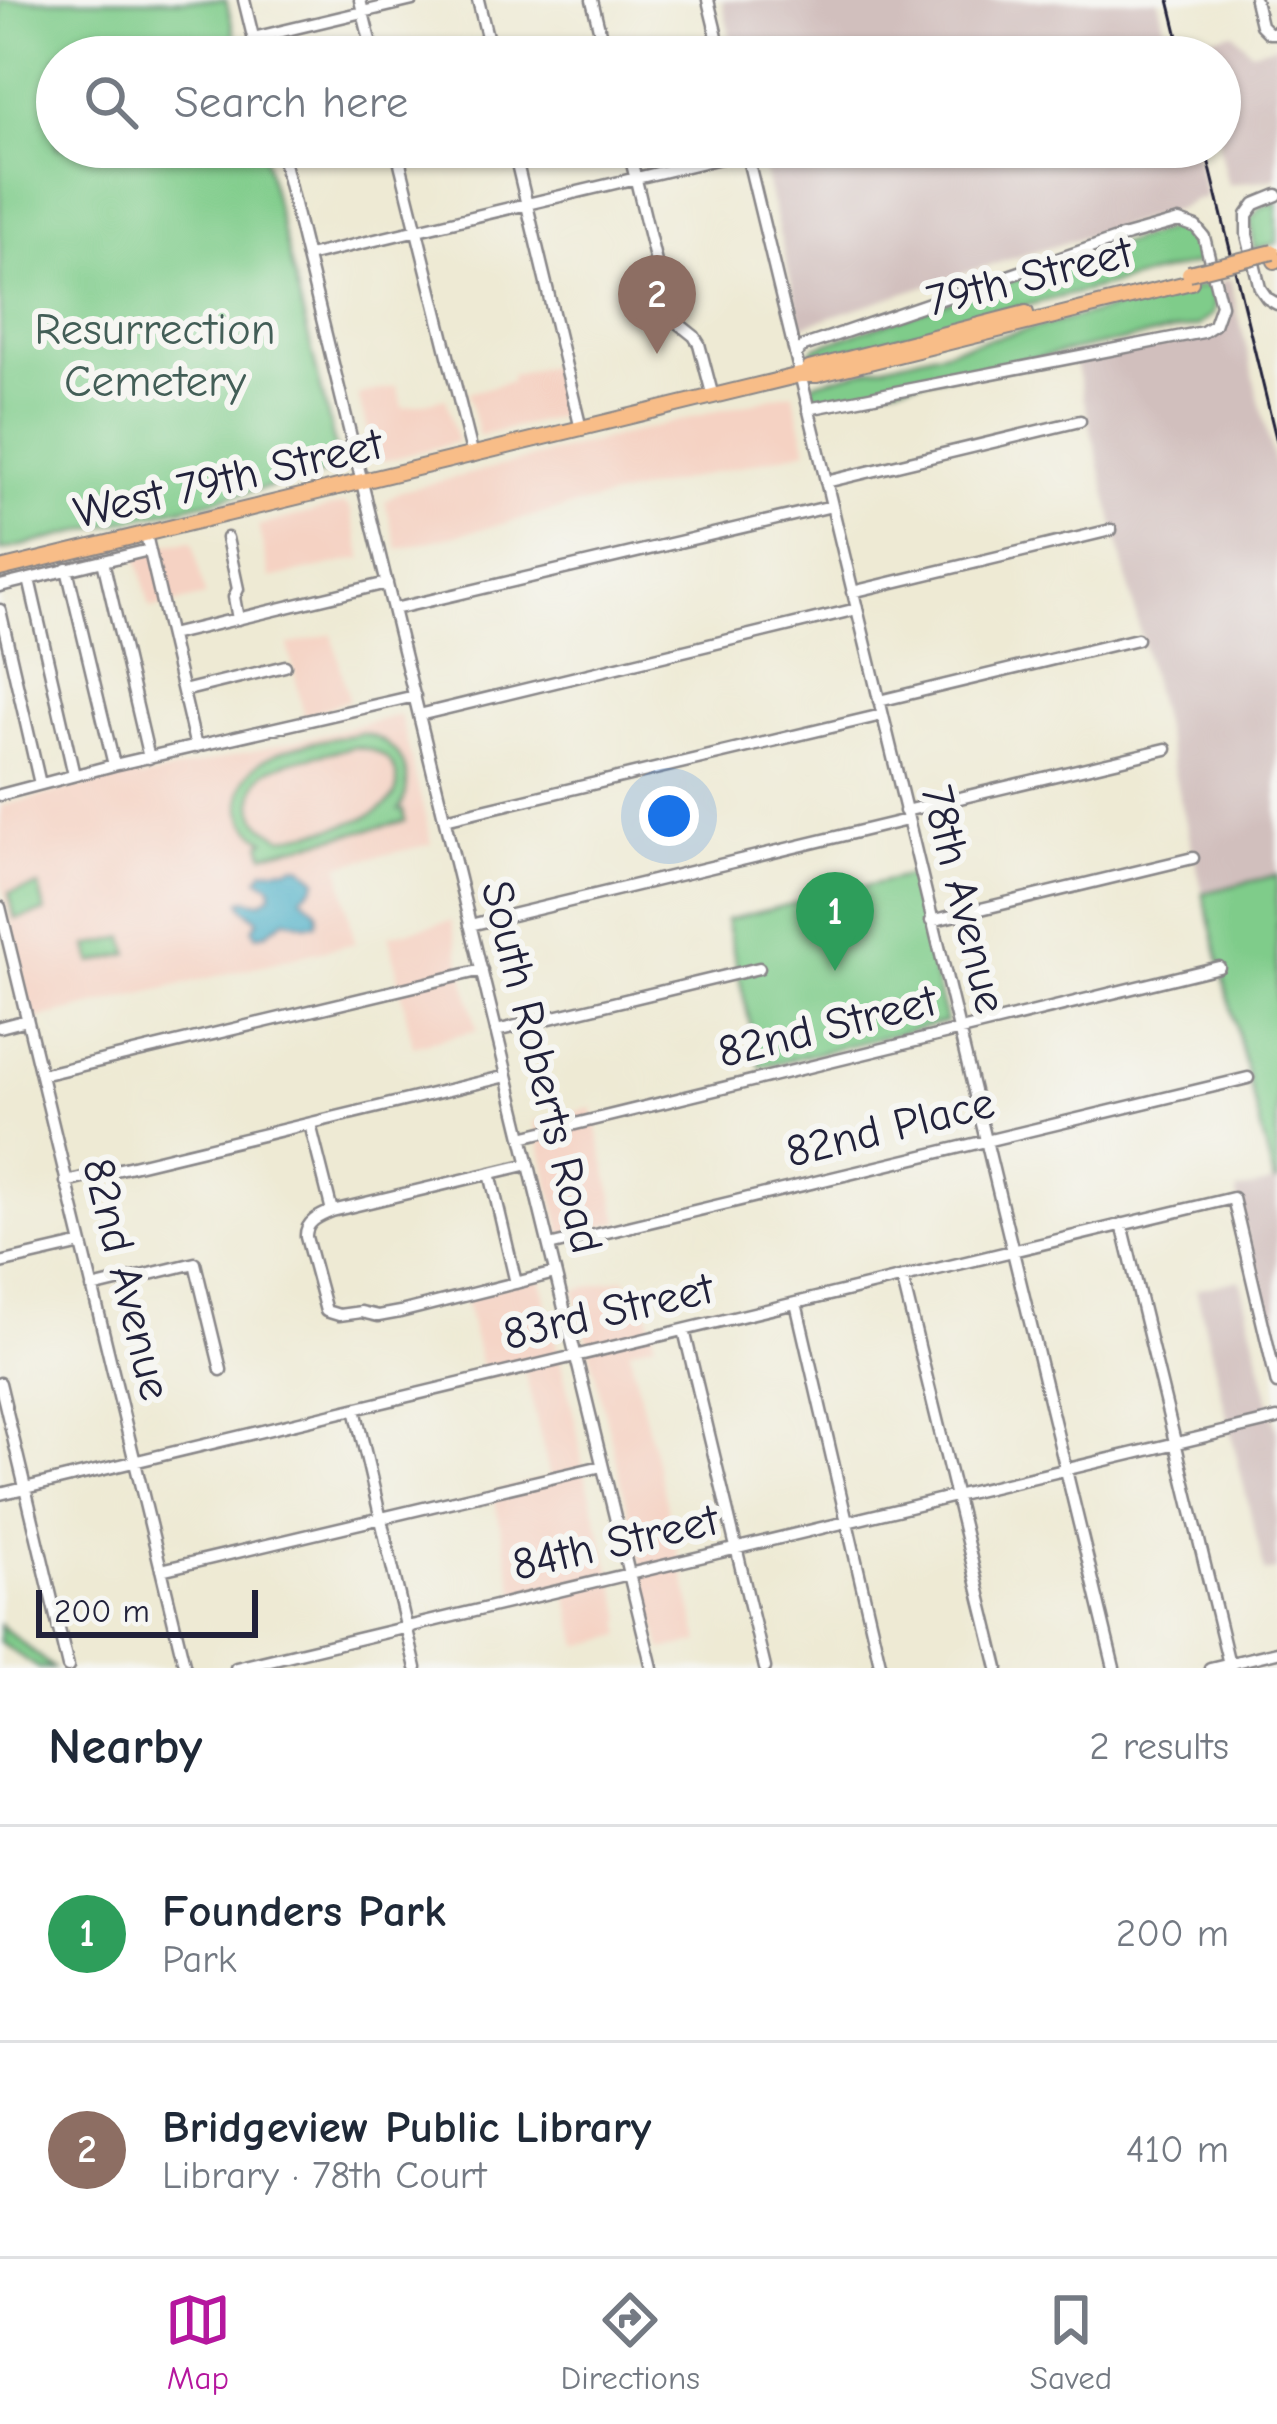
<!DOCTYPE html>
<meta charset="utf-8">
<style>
body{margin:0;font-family:"Comic Neue",sans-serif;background:#f2f2f3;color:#1f2937}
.scale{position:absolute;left:36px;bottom:30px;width:222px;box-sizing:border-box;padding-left:12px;border:6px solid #22223b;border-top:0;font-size:33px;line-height:42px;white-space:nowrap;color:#22223b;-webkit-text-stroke:9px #f6f6f2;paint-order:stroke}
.you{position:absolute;left:669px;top:816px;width:42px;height:42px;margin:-30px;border:9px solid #fff;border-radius:50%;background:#1a73e8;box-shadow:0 0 0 18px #1a73e833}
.badge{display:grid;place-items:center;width:78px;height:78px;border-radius:50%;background:#b5179e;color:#fff;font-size:39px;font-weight:700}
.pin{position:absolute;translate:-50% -99px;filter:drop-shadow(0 3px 6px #0008)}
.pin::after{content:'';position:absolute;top:63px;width:42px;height:36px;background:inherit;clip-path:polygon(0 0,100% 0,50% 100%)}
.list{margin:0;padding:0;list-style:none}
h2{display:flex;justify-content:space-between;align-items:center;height:156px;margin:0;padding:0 48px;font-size:51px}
h2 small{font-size:39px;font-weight:400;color:#747a83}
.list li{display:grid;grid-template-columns:78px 1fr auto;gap:36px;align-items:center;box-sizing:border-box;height:216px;padding:0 48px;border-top:3px solid #e0e1e3}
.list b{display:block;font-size:45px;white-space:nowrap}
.list p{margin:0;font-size:39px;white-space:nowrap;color:#747a83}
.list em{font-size:39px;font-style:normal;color:#747a83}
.icon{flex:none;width:66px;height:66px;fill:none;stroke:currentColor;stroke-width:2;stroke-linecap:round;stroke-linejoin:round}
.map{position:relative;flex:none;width:1277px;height:1668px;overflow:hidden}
.search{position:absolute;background:#fff;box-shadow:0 3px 9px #0004;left:36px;right:36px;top:36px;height:132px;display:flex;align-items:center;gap:30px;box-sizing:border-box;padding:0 42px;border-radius:66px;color:#747a83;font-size:45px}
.sheet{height:588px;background:#fff}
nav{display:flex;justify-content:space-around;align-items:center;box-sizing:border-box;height:168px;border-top:3px solid #e0e1e3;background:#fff;font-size:33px;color:#747a83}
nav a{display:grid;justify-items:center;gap:6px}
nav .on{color:#b5179e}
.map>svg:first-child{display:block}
.built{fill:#f5d2c3}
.industrial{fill:#d1bfbd}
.green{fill:#7fcc8a;stroke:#507762;stroke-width:3;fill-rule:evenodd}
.water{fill:#45acc5;stroke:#346780;stroke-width:3}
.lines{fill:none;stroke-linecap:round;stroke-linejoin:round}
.minor-casing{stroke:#888688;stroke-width:15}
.major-casing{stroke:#888688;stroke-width:18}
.minor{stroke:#fff;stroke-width:10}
.major{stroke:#f8bd88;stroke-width:14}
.rail{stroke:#22223b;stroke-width:3}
.major-bridge-casing{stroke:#888688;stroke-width:18;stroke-linecap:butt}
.major-bridge{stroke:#f8bd88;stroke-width:14}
.labels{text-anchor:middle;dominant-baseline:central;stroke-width:12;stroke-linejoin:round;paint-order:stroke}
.street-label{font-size:45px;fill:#22223b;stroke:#f6f6f2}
.park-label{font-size:45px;fill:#435e57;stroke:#f6f6f2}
</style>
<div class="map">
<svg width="1277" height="1668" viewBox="0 0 1277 1668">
<rect width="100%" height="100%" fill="#f6f6f2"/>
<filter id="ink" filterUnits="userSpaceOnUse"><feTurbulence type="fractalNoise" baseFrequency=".00833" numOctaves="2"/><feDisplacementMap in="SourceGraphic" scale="24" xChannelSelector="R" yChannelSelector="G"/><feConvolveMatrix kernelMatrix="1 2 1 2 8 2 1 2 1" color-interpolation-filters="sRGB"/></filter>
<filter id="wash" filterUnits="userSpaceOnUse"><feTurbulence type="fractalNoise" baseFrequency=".004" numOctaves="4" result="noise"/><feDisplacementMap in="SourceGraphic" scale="48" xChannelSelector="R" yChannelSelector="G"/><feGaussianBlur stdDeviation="2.7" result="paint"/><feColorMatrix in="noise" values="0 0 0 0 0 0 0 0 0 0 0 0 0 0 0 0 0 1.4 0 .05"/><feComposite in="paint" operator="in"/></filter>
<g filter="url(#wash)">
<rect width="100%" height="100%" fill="#eeead4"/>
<!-- built -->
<path class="built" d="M554 365 566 415 479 436 468 393 511 381V375Z
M397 386 403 408 446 398 457 442 383 461 374 454 358 395Z
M793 392 807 450 398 549 385 502 398 492Z
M344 504 350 509 363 558 270 579 258 526Z
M193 541 205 596 150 609 135 547Z
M332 634 349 700 304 716 288 645Z
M400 715 432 844 339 865 355 943 32 1020 0 876V806L137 773 139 779Z
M451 921 477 1030 413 1046 389 935Z
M592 1108 619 1222 562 1235 534 1122Z
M540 1277 577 1428 582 1463 623 1616 621 1624 623 1635 579 1646 566 1590 517 1602 493 1492 550 1477 524 1369 484 1378 464 1296Z
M625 1278 626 1284 641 1281 655 1342 629 1349 700 1642 662 1650 575 1290Z"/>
<!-- industrial -->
<path class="industrial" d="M722 0H1158L1172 57H735Z
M1233 32 1251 51 1277 45V178L1228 185 1219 147 1220 57H1198L1194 41Z
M758 147H1194L1206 197 1194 200 1181 208 961 274 802 326Z
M1230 279 1277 475V875L1203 893 1075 363 1208 336 1219 327 1225 314 1220 281Z
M1277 1182V1365L1236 1191Z
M1240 1279 1277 1430V1571L1265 1573 1196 1289Z"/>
<!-- green -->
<path class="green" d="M0 0H226L240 57H57V147H262L339 462 333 472 0 551Z
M1277 201V243L1254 249 1251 220 1261 207Z
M1171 228C1194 227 1200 240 1206 261L819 357 807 356 816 347 1048 267Z
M1210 284 1215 305 1213 314 1198 326 824 399 816 397 811 390 813 383Z
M362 733C399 742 419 774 399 810H403L405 821 264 854 261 843 265 840C250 831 241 821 240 802 240 745 319 743 362 733ZM353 747C369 748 385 752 393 767 420 820 313 831 283 838 268 831 254 822 253 804 253 795 255 783 261 776 274 761 332 753 353 747Z
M910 875 946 1022 760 1067 726 920Z
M1277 875V1182H1274L1203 893Z
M39 886 45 912 15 919 9 893Z
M125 937 129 954 92 963 88 946Z
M0 1625 53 1668H38L0 1643Z"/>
<!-- water -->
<path class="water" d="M296 865 303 867 317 879 313 887 301 896 316 909 318 917 316 924 307 925 286 919 267 933 256 935 253 929 258 920 243 907 241 901 246 899 261 902 271 895V886L258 879 264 870 287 868Z"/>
</g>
<g filter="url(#ink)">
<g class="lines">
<!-- minor casing -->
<g class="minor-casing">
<path id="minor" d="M244 0 258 57
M360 0 374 57
M478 0 492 57
M592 0 606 57
M708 0 722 57
M1255 0 1261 25 1269 33H1277
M253 38 413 0
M280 147 652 1668
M396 147 473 456
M513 147 581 429
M628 147 669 316 694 336 699 344 713 397
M745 147 1114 1668
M1277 195 1255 204 1247 215V235L1260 288 1267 298 1277 304
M308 256 746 152
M795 354 804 346 1122 237 1179 221 1196 227 1204 237 1221 305 1214 325 1203 332 808 409
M826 482 1080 421
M146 535 196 747
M227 538 238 589 234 597 238 619
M103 561 149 758
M67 569 114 765
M29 579 74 775
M0 586 149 550
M852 592 1111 530
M394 609 832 506
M0 610 40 784
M170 635 387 583
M183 691 285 666
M879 701 1137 639
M419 715 857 609
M0 795 114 765 415 696
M905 811 1166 749
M445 819 882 715
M0 907 185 1668
M931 921 1193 858
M470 925 907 820
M0 1027 27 1020
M496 1031 759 968
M41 1075 482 970
M310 1124 332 1211
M522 1137 1219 967
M529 1164 332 1211C319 1216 305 1222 306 1237L326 1311 339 1315 361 1312 378 1316 400 1312 555 1273
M490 1173 516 1283
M66 1182 507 1076
M1122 1224 1230 1668
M549 1246 1248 1078
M0 1263 82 1244
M902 1277 998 1668
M92 1288 195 1263 221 1370
M796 1303 881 1668
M684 1330 765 1668
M0 1383 68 1667
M355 1409 416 1668
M0 1494 1233 1198 1277 1384
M161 1570 602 1466
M236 1668 1277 1419
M1210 1668 1277 1652"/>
</g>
<!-- major casing -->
<g class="major-casing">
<path id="major" d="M1275 261 1277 260
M809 369 1026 313
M0 569 800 375H817L1191 282"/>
</g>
<!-- minor -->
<use href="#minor" class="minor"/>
<!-- major -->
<use href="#major" class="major"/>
<!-- rail -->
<path class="rail" d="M1169 0 1183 57
M1205 147 1277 442"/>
<!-- major-bridge casing -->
<g class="major-bridge-casing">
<path id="major-bridge" d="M1189 273 1273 252"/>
</g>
<!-- major-bridge -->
<use href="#major-bridge" class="major-bridge"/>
</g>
</g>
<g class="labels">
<!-- street labels -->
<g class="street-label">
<text transform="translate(1029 276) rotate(-14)">79th Street</text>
<text transform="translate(228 478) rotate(-13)">West 79th Street</text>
<text transform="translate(964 899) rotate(76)">78th Avenue</text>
<text transform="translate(827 1026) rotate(-14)">82nd Street</text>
<text transform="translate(542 1067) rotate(76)">South Roberts Road</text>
<text transform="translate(890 1127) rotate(-14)">82nd Place</text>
<text transform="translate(127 1279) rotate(76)">82nd Avenue</text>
<text transform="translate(608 1311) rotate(-13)">83rd Street</text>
<text transform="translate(615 1542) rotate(-13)">84th Street</text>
</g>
<!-- park labels -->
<g class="park-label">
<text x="155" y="329">Resurrection<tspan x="155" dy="52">Cemetery</tspan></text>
</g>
</g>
</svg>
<div class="scale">200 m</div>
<div class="you"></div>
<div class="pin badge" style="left:835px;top:971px;background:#2e9e5b">1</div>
<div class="pin badge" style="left:657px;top:354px;background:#8d6e63">2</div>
<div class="search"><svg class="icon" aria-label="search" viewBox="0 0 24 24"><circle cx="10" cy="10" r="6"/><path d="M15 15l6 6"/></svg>Search here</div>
</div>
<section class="sheet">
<h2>Nearby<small>2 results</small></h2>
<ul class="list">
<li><span class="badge" style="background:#2e9e5b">1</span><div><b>Founders Park</b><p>Park</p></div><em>200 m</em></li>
<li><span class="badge" style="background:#8d6e63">2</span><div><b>Bridgeview Public Library</b><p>Library · 78th Court</p></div><em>410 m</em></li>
</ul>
</section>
<nav>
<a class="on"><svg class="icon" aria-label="map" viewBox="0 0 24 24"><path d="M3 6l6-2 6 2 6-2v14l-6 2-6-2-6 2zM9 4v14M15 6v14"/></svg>Map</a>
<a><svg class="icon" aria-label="directions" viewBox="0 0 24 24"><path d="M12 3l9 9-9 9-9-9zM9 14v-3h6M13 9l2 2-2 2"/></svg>Directions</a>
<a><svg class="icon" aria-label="saved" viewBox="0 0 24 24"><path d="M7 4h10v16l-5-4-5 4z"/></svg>Saved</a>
</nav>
